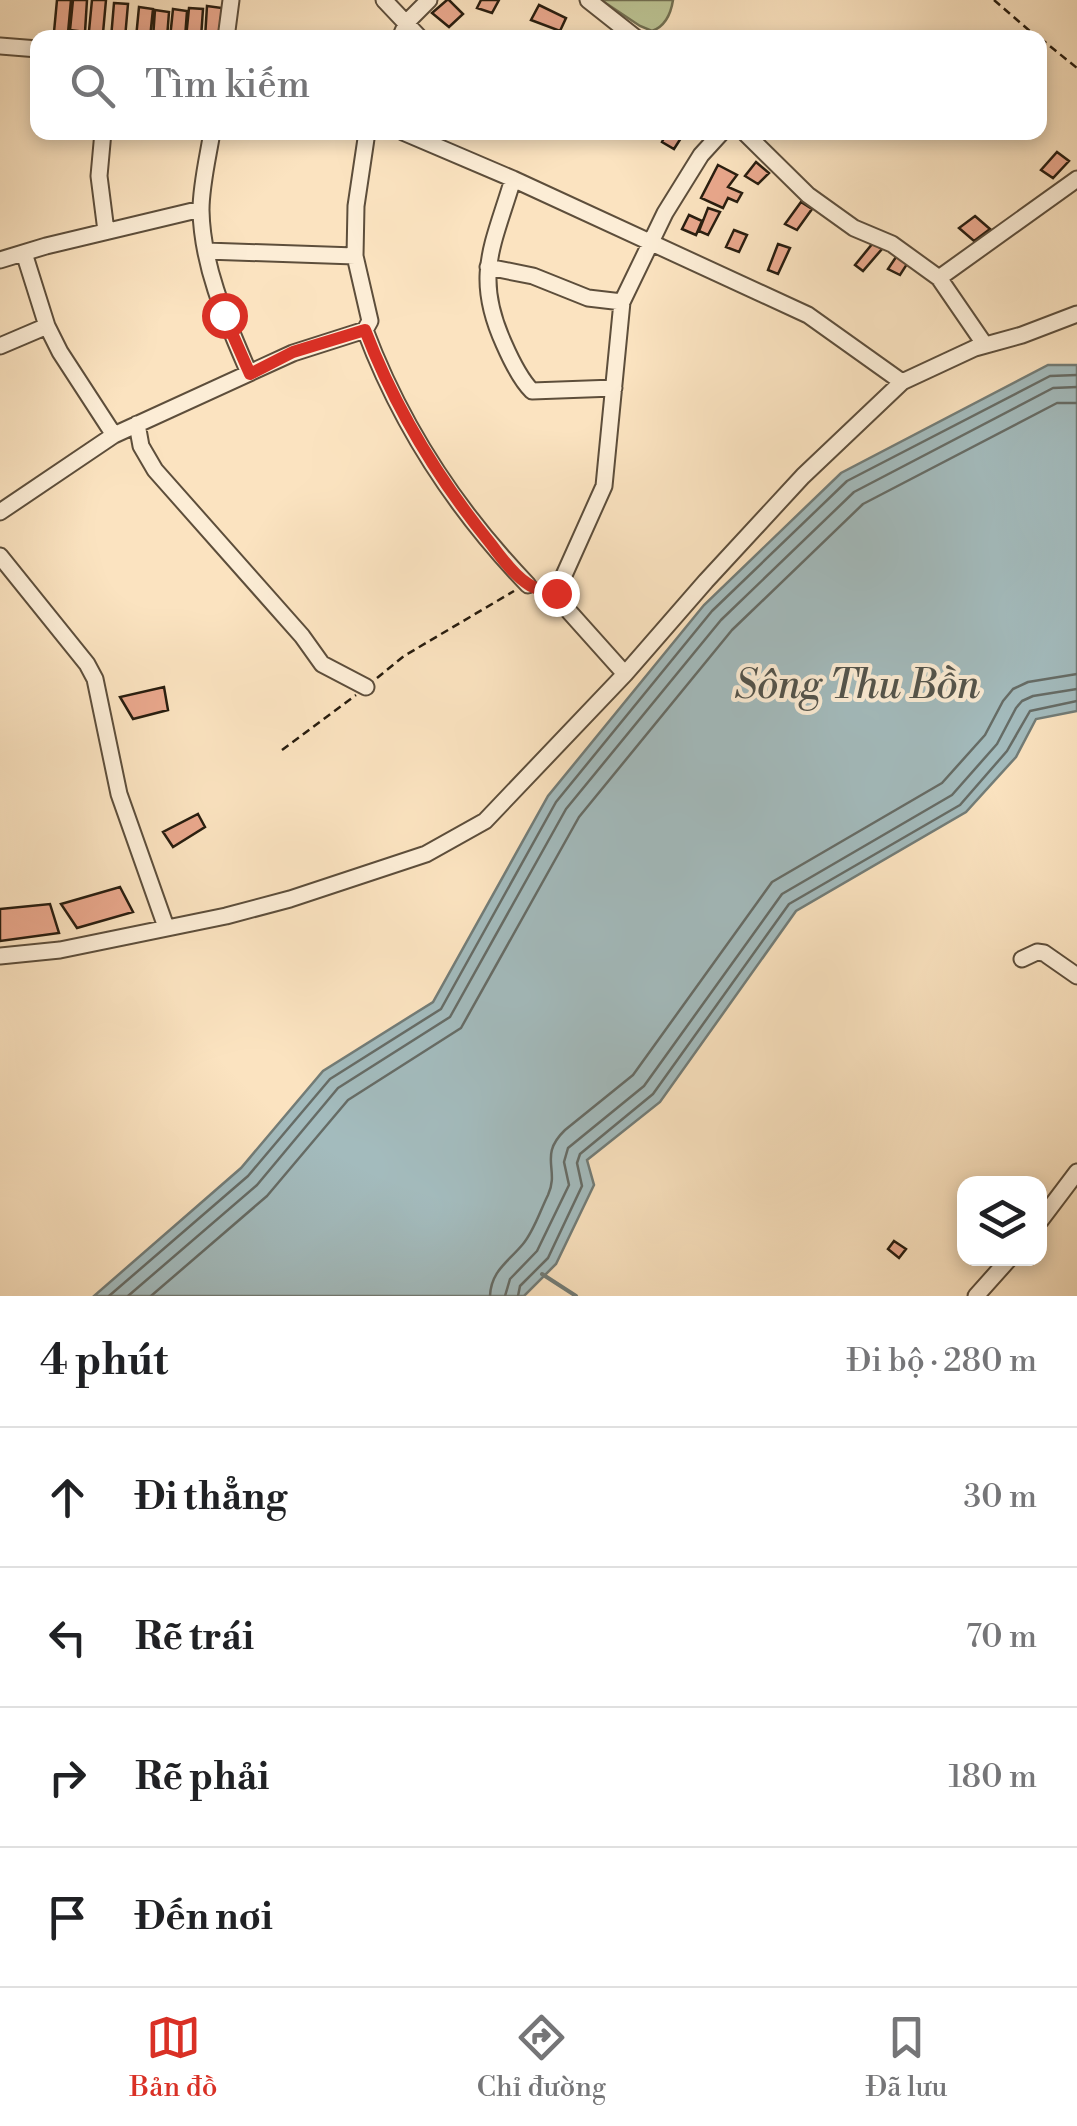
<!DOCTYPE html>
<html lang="vi">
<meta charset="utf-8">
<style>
body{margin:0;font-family:"Libre Bodoni",serif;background:#f6f6f6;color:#202124}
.controls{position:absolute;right:30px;bottom:30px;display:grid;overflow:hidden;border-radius:20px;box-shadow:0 5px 15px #0003}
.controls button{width:90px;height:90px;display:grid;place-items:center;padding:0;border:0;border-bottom:2px solid #e0e0e0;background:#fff;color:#202124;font:50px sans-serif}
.stop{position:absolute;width:30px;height:30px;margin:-22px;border:8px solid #d93025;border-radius:50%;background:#fff}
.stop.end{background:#d93025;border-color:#fff;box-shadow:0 2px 10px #0008}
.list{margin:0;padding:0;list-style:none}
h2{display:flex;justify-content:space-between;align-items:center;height:130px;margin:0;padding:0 40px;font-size:42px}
h2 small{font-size:32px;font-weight:400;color:#757577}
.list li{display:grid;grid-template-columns:65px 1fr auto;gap:30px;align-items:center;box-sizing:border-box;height:140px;padding:0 40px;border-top:2px solid #e0e0e0}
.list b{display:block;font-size:38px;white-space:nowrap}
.list em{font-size:32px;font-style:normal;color:#757577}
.icon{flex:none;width:55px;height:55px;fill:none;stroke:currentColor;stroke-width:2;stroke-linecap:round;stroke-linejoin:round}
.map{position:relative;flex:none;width:1077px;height:1296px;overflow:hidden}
.search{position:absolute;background:#fff;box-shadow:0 5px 15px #0003;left:30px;right:30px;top:30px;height:110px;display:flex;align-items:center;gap:25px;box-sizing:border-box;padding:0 35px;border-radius:20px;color:#757577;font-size:38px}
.sheet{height:690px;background:#fff}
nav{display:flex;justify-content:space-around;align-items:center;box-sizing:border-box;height:140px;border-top:2px solid #e0e0e0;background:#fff;font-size:28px;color:#757577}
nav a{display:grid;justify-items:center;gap:5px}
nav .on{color:#d93025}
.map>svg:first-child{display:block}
.green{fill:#bcc494;stroke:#727052;stroke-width:2.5}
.water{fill:#a3bbbd;stroke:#727c77;stroke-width:2.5}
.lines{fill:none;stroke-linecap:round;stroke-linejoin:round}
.shore{stroke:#666c66;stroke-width:2.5}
.stream{stroke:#727c77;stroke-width:4}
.building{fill:#eaa88d;stroke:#281d0f;stroke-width:2.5}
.minor-casing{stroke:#5d4e3b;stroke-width:19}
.path{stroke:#281d0f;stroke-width:2.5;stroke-dasharray:8 5;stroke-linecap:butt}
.minor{stroke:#fcedd6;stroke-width:15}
.route{stroke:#d93025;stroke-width:12}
.labels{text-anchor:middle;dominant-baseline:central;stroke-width:8;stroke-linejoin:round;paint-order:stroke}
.water-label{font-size:40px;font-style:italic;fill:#53544c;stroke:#fcedd6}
</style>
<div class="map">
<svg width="1077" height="1296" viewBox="0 0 1077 1296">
<rect width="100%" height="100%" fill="#fbe3c0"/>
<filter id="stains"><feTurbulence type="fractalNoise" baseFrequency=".002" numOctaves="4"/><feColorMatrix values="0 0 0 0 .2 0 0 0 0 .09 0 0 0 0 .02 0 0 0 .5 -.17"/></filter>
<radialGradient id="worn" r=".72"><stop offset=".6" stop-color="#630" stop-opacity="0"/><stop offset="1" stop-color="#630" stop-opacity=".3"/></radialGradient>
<!-- green -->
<path class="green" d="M601 0H673C671 13 666 26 652 31L640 26Z"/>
<!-- water -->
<path class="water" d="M1048 365H1077V711L1036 719 1016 757 966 812 796 911 660 1102 587 1160 594 1185 556 1264 524 1296H94L241 1168 323 1071 433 1002 548 796 704 605 841 473Z"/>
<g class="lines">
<!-- shore -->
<path class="shore" d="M109 1296 248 1176 330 1079 441 1009 556 802 712 611 847 481 1050 376 1077 375
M128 1296 257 1185 338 1088 450 1017 566 809 721 620 854 492 1053 388 1077 387
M151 1296 267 1196 348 1100 461 1028 579 817 732 630 863 504 1057 403H1077
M490 1296C491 1271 508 1262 523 1244 534 1231 540 1211 548 1195 560 1169 538 1156 565 1130L633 1075 772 882 942 783 985 735 1003 701 1013 689 1028 682 1077 674
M505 1296 510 1279 537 1251 569 1185 564 1162 568 1148 644 1086 782 894 952 795 997 744 1016 708 1022 701 1033 696 1077 689
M518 1296 520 1286 548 1258 582 1186 577 1163 580 1154 653 1094 789 904 960 805 1007 751 1030 711 1077 701"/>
<!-- stream -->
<path class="stream" d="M542 1274 576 1296"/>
</g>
<!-- building -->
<path class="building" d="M57 0H71L68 33 54 32Z
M73 0H87L85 32 70 30Z
M92 0H106L103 33 89 31Z
M447 0H449L463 14 449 27 432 13Z
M481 0H499L492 13 477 8Z
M114 3 128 4 125 38H111Z
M539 5 566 18 560 31 531 20Z
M207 6 222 8 219 38H205Z
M139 7 153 9 150 38H136Z
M189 8 203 9 201 38H186Z
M173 9 187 11 185 38H170Z
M155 10 169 12 167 38H153Z
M667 132H673L681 138 674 149 662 142Z
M1057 152 1069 161 1053 178 1041 170Z
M756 162 769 173 758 184 745 176Z
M718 165 737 175 728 187 742 193 737 202 728 198 723 208 701 198Z
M801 202 812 209 797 230 785 224Z
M708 208 720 212 708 235 699 231Z
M689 215 702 221 696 235 682 229Z
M975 216 990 229 974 241 959 228Z
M734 230 747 235 739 252 726 247Z
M873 243 882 249 863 271 855 265Z
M778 244 790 248 778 274 768 270Z
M898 254 909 261 900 275 888 269Z
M164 687 168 710 133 719 120 697Z
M198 814 205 827 173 847 163 832Z
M120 887 133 912 77 928 61 904Z
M50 904 59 933 0 941V909Z
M894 1241 906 1249 899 1258 888 1249Z"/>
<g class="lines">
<!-- minor casing -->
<g class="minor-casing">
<path id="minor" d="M384 0 420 38
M588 0 636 38
M226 38 231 0
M400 38 407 22 429 0
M0 46 38 49
M103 132 99 176 106 231
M212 132C208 157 201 185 201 210 202 267 227 322 249 373
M403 132 513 179 808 315 902 382
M744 132 808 195 854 228 892 244 939 278 985 345
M513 179C493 246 473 276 504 344 511 360 520 379 532 391L614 388
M206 251 355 256
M24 253 47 326 60 352 114 435
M0 260 46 246 201 209
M488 267 533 276 588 298 622 302
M939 278 1077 179
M365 330C401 426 457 511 528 585
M0 346 47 326
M137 424 141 446 155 470 302 636 322 664 366 687
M0 512 114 435 293 353 365 330 370 321 355 256 356 206 367 132
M0 556 87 664 95 679 119 794 166 927
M625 674 557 598 556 593 604 486 622 302 665 213 701 155 722 132
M0 956 60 950 226 916 290 899 426 854 485 821 625 674 706 581 803 476 902 382 975 348 1022 335 1077 314
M1022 959 1037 952 1044 953 1077 976
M1040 1221 1077 1172
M976 1296 1010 1258"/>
</g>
<!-- path -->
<path class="path" d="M994 0 1038 38
M1040 38 1077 68
M377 678 404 656 514 591
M282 750 356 695"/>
<!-- minor -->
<use href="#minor" class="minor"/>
</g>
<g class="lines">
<!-- route -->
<path class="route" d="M224 315 250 374 293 352 365 330C395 408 438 479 491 544 499 555 516 577 528 584 535 589 547 592 556 596V593"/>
</g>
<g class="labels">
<!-- water labels -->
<g class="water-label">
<text x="857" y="686">Sông Thu Bồn</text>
</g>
</g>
<rect width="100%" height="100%" filter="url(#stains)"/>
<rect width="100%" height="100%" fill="url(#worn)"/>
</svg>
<div class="controls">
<button><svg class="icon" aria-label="layers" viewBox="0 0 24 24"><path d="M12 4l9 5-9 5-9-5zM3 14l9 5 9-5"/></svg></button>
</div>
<div class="stop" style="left:224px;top:315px"></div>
<div class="stop end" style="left:556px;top:593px"></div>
<div class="search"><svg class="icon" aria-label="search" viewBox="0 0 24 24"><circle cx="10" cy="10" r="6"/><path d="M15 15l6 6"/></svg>Tìm kiếm</div>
</div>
<section class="sheet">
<h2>4 phút<small>Đi bộ · 280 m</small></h2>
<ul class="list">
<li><svg class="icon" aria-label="ahead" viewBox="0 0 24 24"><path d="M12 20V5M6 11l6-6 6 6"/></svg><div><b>Đi thẳng</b></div><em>30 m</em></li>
<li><svg class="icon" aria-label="left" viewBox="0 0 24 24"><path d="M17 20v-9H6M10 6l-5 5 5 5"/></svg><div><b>Rẽ trái</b></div><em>70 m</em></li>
<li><svg class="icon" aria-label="right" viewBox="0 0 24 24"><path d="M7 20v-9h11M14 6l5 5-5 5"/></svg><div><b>Rẽ phải</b></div><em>180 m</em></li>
<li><svg class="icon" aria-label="arrive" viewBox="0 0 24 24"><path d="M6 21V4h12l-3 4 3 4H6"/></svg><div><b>Đến nơi</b></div></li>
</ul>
</section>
<nav>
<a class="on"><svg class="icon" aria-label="map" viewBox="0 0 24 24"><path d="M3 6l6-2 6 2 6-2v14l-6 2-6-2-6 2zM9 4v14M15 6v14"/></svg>Bản đồ</a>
<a><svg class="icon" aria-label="directions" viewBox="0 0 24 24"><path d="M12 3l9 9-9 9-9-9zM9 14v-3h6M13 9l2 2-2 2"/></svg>Chỉ đường</a>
<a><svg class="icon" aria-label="saved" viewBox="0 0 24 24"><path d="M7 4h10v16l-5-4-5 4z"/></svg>Đã lưu</a>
</nav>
